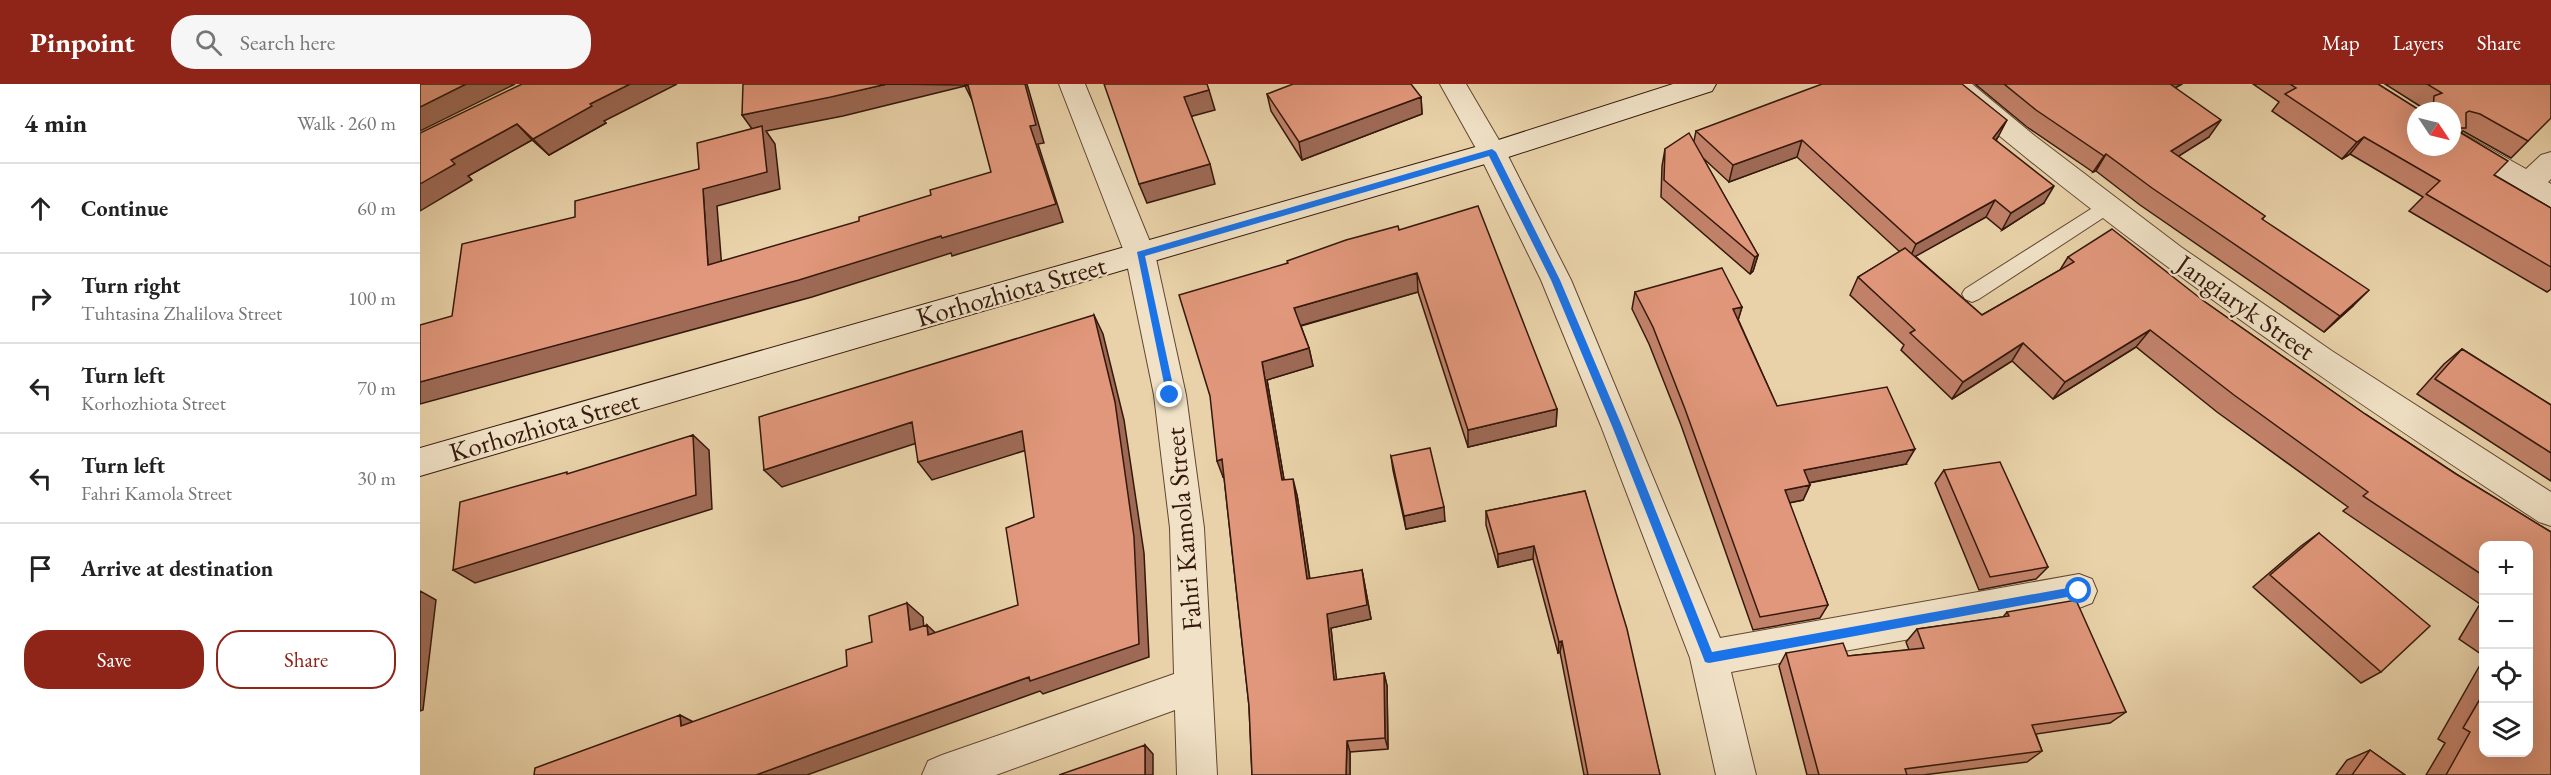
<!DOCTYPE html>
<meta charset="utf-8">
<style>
body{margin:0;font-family:"EB Garamond",serif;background:#f6f6f6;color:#222}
.controls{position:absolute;right:18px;bottom:18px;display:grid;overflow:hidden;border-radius:12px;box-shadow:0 6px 24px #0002}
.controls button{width:54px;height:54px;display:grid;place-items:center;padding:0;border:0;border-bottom:2px solid #e0e0e0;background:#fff;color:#222;font:30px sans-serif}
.compass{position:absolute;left:1987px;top:18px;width:54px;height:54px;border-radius:50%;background:#fff;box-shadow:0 6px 24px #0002;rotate:125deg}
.stop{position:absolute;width:18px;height:18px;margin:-14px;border:4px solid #1a73e8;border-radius:50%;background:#fff}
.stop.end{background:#1a73e8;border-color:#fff;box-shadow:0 2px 6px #0008}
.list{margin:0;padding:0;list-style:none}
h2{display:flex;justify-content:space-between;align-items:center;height:78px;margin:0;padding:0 24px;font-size:26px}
h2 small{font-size:20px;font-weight:400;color:#767676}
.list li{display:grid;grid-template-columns:39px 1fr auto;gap:18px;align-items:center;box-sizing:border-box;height:90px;padding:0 24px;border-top:2px solid #e0e0e0}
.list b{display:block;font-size:22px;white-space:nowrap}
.list p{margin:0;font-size:20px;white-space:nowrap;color:#767676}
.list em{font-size:20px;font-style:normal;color:#767676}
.actions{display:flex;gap:12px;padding:18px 24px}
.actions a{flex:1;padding:14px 0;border:2px solid #8f2418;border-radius:24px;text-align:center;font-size:21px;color:#8f2418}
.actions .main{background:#8f2418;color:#fff}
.icon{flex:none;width:33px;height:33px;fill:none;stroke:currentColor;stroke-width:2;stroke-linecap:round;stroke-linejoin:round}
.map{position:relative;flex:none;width:2131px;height:691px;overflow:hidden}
header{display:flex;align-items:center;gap:36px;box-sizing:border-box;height:84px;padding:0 30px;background:#8f2418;color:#fff}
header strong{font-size:28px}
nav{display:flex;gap:33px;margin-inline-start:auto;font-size:21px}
.search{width:420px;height:54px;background:#f6f6f6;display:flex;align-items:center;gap:15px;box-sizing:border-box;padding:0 21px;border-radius:24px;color:#767676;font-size:22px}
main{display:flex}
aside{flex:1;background:#fff}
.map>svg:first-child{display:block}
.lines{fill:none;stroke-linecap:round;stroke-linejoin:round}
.lane-casing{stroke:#614632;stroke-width:2}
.street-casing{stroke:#614632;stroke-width:2}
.secondary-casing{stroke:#34180b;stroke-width:2}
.lane{fill:#f1e2c7;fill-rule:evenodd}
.street{fill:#f1e2c7;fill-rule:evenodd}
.secondary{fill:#f1e2c7;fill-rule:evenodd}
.wall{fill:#c2826a;stroke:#34180b;stroke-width:1.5;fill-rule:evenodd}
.shaded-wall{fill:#9e6a56;stroke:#34180b;stroke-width:1.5}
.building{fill:#e1977b;stroke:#34180b;stroke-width:1.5}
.route{fill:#1a73e8}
.labels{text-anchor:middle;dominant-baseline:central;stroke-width:4.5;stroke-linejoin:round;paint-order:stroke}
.street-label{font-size:27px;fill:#34180b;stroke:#f1e2c7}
</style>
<header>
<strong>Pinpoint</strong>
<div class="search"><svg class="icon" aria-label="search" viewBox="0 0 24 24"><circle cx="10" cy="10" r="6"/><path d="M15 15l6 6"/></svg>Search here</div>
<nav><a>Map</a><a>Layers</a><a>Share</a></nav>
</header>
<main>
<aside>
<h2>4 min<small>Walk · 260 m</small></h2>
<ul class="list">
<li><svg class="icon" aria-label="ahead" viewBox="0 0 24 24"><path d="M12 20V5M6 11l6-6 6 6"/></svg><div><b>Continue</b></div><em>60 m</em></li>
<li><svg class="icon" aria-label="right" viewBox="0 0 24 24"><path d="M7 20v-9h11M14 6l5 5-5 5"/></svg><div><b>Turn right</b><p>Tuhtasina Zhalilova Street</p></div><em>100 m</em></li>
<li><svg class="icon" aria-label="left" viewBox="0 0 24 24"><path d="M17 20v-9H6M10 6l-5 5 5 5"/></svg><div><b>Turn left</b><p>Korhozhiota Street</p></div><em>70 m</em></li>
<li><svg class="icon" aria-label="left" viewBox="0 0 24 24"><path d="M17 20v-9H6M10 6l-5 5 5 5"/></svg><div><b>Turn left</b><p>Fahri Kamola Street</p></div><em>30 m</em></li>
<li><svg class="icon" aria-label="arrive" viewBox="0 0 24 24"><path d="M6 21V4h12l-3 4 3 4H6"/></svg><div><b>Arrive at destination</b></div></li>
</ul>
<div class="actions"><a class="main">Save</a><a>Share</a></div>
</aside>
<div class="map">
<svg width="2131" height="691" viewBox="0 0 2131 691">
<rect width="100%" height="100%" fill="#e9d2a9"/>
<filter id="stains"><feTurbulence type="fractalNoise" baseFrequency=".00333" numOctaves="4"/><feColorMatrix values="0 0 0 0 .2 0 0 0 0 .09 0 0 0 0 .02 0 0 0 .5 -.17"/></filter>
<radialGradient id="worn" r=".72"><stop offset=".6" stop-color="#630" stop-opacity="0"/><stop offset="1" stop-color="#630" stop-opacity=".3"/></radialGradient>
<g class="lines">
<!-- lane casing -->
<g class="lane-casing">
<path id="lane" d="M1685 116 1692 118 1694 123 1692 128 1559 215 1552 218 1545 215 1542 210 1545 205Z"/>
</g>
<!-- street casing -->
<g class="street-casing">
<path id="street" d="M639 0H665L735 170 766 311 784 444 797 691H757L755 626 576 691H502L508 677 522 671 754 590 750 444 734 311 705 170Z
M1020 0H1046L1086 68 1151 196 1300 554 1659 490 1672 495 1677 507 1672 519 1659 524 1311 588 1336 691H1296L1270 574 1181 342 1121 196 1058 68Z
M1522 0H1552L1615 52 1761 163 1912 267 2131 408V442L2119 438C1911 302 1714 168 1526 7Z
M2032 46 2042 49 2106 85 2121 71 2131 68V95L2128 98 2131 100V124L2121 121 2022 63H2032Z"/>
</g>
<!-- secondary casing -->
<g class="secondary-casing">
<path id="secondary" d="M1253 0H1296L1292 7 1082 75 0 392V364L1066 60Z"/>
</g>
<!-- lane -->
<use href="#lane" class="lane"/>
<!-- street -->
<use href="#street" class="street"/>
<!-- secondary -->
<use href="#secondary" class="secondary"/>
</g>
<!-- wall -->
<path class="wall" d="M1555 0H1762L1755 4 1789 53 1758 72 1845 132 1842 135 1933 222 1904 248 1720 121 1676 87 1673 88 1607 43Z
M1833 0H1958L2000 27 2003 24 1965 0H2131L2108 57 2091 74 2043 47 2041 49 2074 91 2131 124V205L2127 208 1989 127 2003 113 1930 70 1922 75 1852 27 1859 18ZM1996 27H2032L1996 63Z
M847 10 1001 13 1002 30 882 76 851 27Z
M184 37 186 39 129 71 112 56 48 92 52 96 0 49Z
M1276 47 1578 53 1576 56 1624 119 1582 146 1566 133 1495 172 1562 231 1640 186 1648 173 1785 218 1945 330 2036 390 2131 448V691H2006L2025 659 2018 655 2064 574V669H2109V462H2064V572L2039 555 2060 520 1923 427 1928 423 1797 328 1716 263 1633 315 1592 277 1532 315 1481 266 1484 261 1430 211 1438 193 1480 168 1377 73 1309 98 1283 74 1338 171 1333 187 1330 190 1241 113 1242 82 1245 65 1274 57Z
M979 146 1137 325 1136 342 1048 363 998 208 881 242 889 264 893 282 847 296 864 396 877 411 890 495 942 486 951 535 911 544 916 596 964 589 967 602 968 665 930 668V691H832L829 622 804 393H803L867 179Z
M1215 208 1322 223 1318 235 1357 322 1486 380 1389 399 1390 401 1383 416 1369 419 1408 521 1400 534 1333 546 1261 341 1229 260 1212 225Z
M2042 265 2131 321V397L1997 310 2024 280Z
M971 372 1025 437 986 445 973 386Z
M1524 386 1628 483 1616 495 1559 506 1515 399Z
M1165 407 1240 691H1164L1140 568 1138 569 1113 475 1078 483 1066 441V427Z
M1899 449 1961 588 1941 599 1833 503 1881 462Z
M1587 528 1706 628 1690 639 1616 650 1622 667 1607 678 1503 691H1387L1359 582 1366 569 1428 572 1489 566 1486 558 1497 545 1583 533Z
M1950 666 1985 691H1916L1927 676Z"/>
<!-- shaded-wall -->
<path class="shaded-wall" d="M46 0H95L0 47V23Z
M210 0H257L184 37 186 39 129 71 113 55 170 20Z
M467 0 549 1 423 32 346 47 355 60 360 105 297 122 303 198 288 181 283 105 335 49 322 31Z
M605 0H607L624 59 618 60 643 138 532 172 531 169 392 213 0 320V298L521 152 610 42Z
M1744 0H1762L1735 14Z
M548 1 554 20 545 2Z
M789 6 795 26 769 33 764 13Z
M1001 13 1002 30 882 76 879 58Z
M1587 36 1578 53 1565 71 1573 54Z
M1801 36 1789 53 1740 84 1751 67Z
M97 40 112 56 48 92 52 96 0 127V100L31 76Z
M1944 53 1930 70 1922 75 1937 58Z
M1382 56 1377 73 1309 98 1313 81Z
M1686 70 1676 87 1673 88 1684 72Z
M790 80 795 100 727 119 719 100Z
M1634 102 1624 119 1582 146 1591 129Z
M1575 116 1566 133 1489 176 1496 160Z
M1338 171 1333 187 1330 190 1335 173Z
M997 189 998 208 879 242 874 224Z
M1949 206 1933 222 1904 248 1920 232Z
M1322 223 1317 240 1313 225Z
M674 231 683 250 704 336 724 469 729 573 623 610 620 607 387 691H336L404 666 609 593Z
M1730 246 1716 263 1633 315 1645 298Z
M1603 259 1592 277 1532 315 1543 298Z
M889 264 893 282 847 296 867 413 862 396 842 278Z
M1137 325 1136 342 1048 363V346Z
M492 338 506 356 362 403 344 386Z
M602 347 613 364 512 396 498 378Z
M273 351 289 366 292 425 55 499 33 486Z
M1495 365 1486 380 1377 401 1384 386Z
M802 375 809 392 803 393 797 377Z
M873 395 877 411 892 510 887 495Z
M1390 401 1383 416 1358 421 1365 406Z
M1024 423 1025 437 986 445 984 432Z
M1114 462 1113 475 1078 483V470Z
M942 486 951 535 911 544 918 609 914 596 907 530Z
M0 507 16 516 3 626 0 627Z
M487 519 503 533 505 560 490 546Z
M507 541 522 555 508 551Z
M1142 557 1140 568 1138 569 1139 558Z
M964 589 967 602 968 665 965 654Z
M260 631 283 643 261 642Z
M927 657 930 668V691H926Z
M725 661 733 670V691H725Z"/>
<!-- building -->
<path class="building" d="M0 0H46L0 23Z
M102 0H210L170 20 172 22 113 55 97 40 31 76 35 80 0 100V49Z
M323 0H467L411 13 322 31Z
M545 0H605L616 41 610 42 636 120 522 154 521 152 379 196 0 298V241L32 232 42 160 155 133V117L279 85 277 59 342 42 347 88 283 105 288 181 439 137V133L511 111 510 106 571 88 548 1 545 2Z
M684 0H787L789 6 764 13 790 80 719 100Z
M873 0H991L1001 13 879 58 847 10Z
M1402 0H1542L1587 36 1573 54 1634 102 1591 129 1575 116 1496 160 1382 56 1313 81 1276 47Z
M1584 0H1750L1801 36 1751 67 1845 132 1842 135 1949 206 1920 232 1732 104 1686 70 1684 72 1616 26Z
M1870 0H1958L2001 27H1996V63H2032V27H2013L2014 12 2022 9 2007 0H2131V34L2108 57 2060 30 2049 27 2046 29V44H2038L2036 46 2088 77 2074 91 2131 124V183L2006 110 2020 97 1944 53 1937 58 1865 10 1876 4Z
M1269 49 1338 171 1335 173 1244 96 1245 65Z
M1058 122 1137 325 1048 346 997 189 874 224 889 264 842 278 862 396 873 395 887 495 942 486 947 521 907 530 914 596 964 589 965 654 927 657 926 691H832L829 622 802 375 797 377 790 312 759 211 868 179 867 177 926 156 978 142 979 146Z
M1692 145 1785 218 1945 330 2036 390 2131 448V691H2026L2050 648 2043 644 2064 608V669H2109V462H2064V492L1943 412 1948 408 1814 311 1730 246 1645 298 1603 259 1543 298 1490 249 1495 246 1438 193 1485 164 1562 231 1654 178 1648 173Z
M1302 184 1322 223 1313 225 1357 322 1467 303 1495 365 1384 386 1390 401 1365 406 1408 521 1340 533 1265 325 1233 243 1215 208Z
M674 231 695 318 714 453 719 560 610 597 609 593 404 666 336 691H114L115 684 260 631 261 642 427 582 426 566 452 558 449 532 487 519 490 546 507 541 508 551 598 521 586 444 614 433 602 347 498 378 492 338 344 386 339 333Z
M2042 265 2131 321V369L2015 295Z
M273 351 276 411 33 486 40 418 147 388V390Z
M1010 364 1024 423 984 432 971 372Z
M1580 378 1628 483 1570 493 1524 386Z
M1165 407 1207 545 1240 691H1168L1142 557 1139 558 1114 462 1078 470 1066 427Z
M1899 449 2010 542 1961 588 1850 491Z
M1656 516 1706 628 1612 641 1622 667 1485 685 1487 691H1399L1366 569 1423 559 1428 572 1504 564 1497 545 1589 532 1587 528Z
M725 661V691H639Z
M1950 666 1985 691H1932Z"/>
<!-- route -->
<path class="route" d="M1072 65 1076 68 1140 196 1202 342 1292 568 1659 502 1663 503V510L1289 579 1285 578 1192 342 1131 196 1069 72 725 172 755 311 750 315 747 314 717 168Z"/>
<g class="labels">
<!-- street labels -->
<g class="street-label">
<text transform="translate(591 207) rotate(-16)">Korhozhiota Street</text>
<text transform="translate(1826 223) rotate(35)">Jangiaryk Street</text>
<text transform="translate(124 342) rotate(-16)">Korhozhiota Street</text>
<text transform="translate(763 445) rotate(-95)">Fahri Kamola Street</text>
</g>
</g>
<rect width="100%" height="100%" filter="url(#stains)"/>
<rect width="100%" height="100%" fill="url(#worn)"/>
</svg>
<div class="controls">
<button>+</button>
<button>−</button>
<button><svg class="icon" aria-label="locate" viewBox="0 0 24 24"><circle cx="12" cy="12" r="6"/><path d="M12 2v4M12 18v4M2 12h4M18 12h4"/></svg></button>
<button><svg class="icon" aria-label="layers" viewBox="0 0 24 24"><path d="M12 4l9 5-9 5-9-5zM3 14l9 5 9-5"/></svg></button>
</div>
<svg class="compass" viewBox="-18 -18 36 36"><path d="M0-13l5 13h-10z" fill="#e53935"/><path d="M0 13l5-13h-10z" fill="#767676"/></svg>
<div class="stop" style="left:1659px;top:507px"></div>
<div class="stop end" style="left:750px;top:311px"></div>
</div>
</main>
